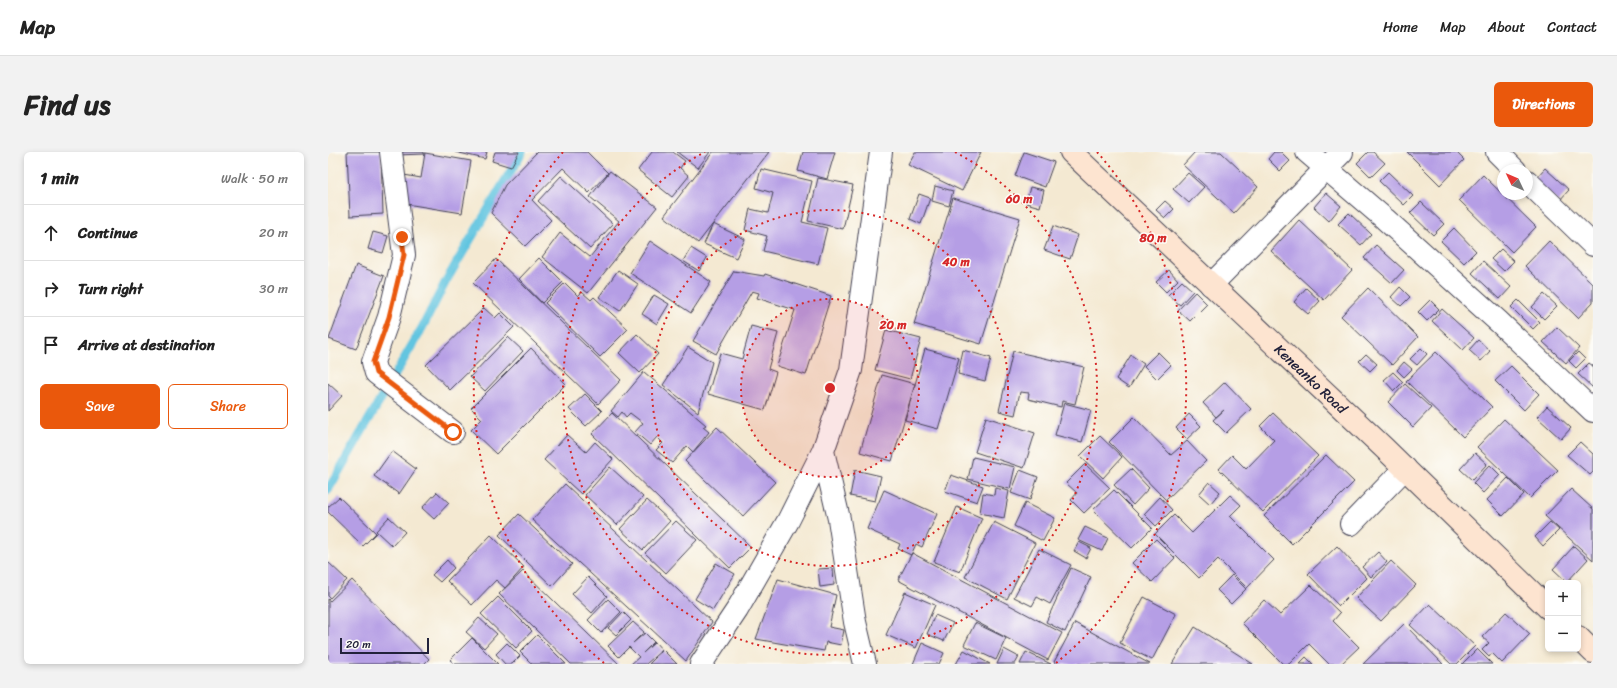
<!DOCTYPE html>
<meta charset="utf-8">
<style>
body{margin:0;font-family:Sriracha,sans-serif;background:#f2f2f2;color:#222}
.controls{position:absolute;right:12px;bottom:12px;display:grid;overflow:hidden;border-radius:6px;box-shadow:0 2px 6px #0003}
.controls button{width:36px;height:36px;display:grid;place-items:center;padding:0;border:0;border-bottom:1px solid #e0e0e0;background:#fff;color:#222;font:20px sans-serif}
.compass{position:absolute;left:1169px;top:12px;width:36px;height:36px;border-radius:50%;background:#fff;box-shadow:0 2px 6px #0003;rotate:314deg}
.scale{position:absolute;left:12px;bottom:10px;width:89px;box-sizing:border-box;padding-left:4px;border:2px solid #22223b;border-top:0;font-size:11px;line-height:14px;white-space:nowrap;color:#22223b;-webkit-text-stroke:3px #fdfcf7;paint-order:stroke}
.stop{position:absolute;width:12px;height:12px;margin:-9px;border:3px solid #ea580c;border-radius:50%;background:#fff}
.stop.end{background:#ea580c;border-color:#fff;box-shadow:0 1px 4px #0008}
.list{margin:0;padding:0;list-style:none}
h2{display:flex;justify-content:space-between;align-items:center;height:52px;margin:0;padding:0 16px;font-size:17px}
h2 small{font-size:13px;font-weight:400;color:#767676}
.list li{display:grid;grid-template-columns:26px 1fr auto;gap:12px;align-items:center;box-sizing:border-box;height:56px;padding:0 16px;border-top:1px solid #e0e0e0}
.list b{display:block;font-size:15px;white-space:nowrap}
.list em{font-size:13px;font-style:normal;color:#767676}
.actions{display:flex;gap:8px;padding:12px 16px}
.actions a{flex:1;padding:9px 0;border:1px solid #ea580c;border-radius:6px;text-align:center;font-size:14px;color:#ea580c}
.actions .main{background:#ea580c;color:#fff}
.icon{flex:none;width:22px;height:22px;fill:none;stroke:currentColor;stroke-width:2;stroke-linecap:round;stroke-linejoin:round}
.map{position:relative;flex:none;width:1265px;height:512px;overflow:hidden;border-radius:6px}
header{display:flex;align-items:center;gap:24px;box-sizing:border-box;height:56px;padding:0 20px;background:#fff;border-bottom:1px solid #e0e0e0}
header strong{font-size:19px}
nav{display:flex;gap:22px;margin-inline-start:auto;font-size:14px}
.intro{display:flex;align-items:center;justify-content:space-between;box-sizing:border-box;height:96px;padding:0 24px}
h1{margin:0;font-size:28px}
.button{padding:10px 18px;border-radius:6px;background:#ea580c;color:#fff;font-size:14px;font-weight:700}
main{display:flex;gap:24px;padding:0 24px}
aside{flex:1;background:#fff;border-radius:6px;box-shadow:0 2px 6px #0003}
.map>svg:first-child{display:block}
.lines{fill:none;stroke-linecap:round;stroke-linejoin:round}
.stream{stroke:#62c5e0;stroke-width:9}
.building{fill:#b59ee5}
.street-casing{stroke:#424052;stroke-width:24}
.secondary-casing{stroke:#424052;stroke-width:24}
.street{stroke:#fff;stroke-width:22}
.secondary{stroke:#fde4d0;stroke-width:22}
.route{stroke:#ea580c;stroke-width:5}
.ring{fill:none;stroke:#d62828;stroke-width:2;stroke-dasharray:2 4}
.labels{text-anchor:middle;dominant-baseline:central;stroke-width:3;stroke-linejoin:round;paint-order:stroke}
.street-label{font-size:14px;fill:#22223b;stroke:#fdfcf7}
.centre{fill:#d62828;stroke:#fdfcf7;stroke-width:2}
.ring-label{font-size:12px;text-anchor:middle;font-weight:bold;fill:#d62828;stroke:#fdfcf7;stroke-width:3;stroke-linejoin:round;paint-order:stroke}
</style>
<header>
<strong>Map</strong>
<nav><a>Home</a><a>Map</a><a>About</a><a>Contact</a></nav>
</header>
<div class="intro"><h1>Find us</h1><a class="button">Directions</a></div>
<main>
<aside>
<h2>1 min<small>Walk · 50 m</small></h2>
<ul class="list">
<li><svg class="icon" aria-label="ahead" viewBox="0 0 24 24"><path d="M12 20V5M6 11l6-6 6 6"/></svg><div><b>Continue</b></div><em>20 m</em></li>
<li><svg class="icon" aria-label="right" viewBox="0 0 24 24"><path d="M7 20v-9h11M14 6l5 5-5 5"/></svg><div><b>Turn right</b></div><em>30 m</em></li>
<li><svg class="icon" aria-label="arrive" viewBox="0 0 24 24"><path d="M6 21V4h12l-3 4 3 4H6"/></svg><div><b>Arrive at destination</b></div></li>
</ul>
<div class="actions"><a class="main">Save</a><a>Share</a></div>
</aside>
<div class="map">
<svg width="1265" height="512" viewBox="0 0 1265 512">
<rect width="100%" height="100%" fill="#fdfcf7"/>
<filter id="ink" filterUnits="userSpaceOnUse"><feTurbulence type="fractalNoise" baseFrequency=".025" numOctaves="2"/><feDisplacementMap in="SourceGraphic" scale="8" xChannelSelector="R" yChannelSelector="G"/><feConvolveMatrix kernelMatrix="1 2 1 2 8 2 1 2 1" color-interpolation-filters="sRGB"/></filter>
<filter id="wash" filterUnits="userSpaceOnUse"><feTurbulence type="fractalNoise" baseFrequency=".012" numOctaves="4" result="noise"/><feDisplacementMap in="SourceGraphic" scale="16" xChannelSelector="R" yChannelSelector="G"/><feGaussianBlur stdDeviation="0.9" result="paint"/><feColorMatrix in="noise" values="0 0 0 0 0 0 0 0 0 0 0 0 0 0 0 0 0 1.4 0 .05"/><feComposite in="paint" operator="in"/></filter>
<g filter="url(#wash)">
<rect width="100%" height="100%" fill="#f4e9d2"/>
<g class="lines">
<!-- stream -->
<path class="stream" d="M0 338 94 176 118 129 194 0"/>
</g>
<g id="blocks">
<!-- building -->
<path class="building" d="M19 0H53L55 62 22 64Z
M68 0H96V2L68 3Z
M127 0H159L157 7Z
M167 0H191L183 15 164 9Z
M209 0H259L280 21 261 41 235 16 204 48 223 68 197 94 163 61 177 33Z
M324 0H345L357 9 352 16 361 24 344 45 310 18Z
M349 0H382L370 16Z
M385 0H441L370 91 336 64Z
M475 0H507L499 27 470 19Z
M587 0H653L634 39 580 13Z
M696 0 726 10 717 35 687 24Z
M867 0H893L930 35 906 61 855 13Z
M946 0H953L962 9 952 19 940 7Z
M1040 0H1045L1057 11 1043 25 1029 11Z
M1079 0H1128L1136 8 1112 33Z
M97 1 143 9 134 61 72 51 76 23 93 26Z
M1217 16 1241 38 1230 50 1206 28Z
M433 17 484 29 474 70 499 76 490 112 435 99 439 84 417 78 422 57 440 61 445 41 428 36Z
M282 19 329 55 260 141 214 105 232 81 262 105 291 69 262 45Z
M1060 20 1085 44 1076 53 1051 29Z
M860 21 876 35 861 51 845 37Z
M1155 23 1208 75 1184 100 1131 48Z
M233 24 285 72 262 97 210 49Z
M490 26 525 33 515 77 480 69Z
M607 34 625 39 621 54 604 49Z
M702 35 716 38 712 55 698 51Z
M998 41 1013 54 1001 69 986 55Z
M591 42 602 46 593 72 582 67Z
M625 46 692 66 653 192 586 172Z
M837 49 846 57 837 66 828 58Z
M1093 50 1116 72 1105 83 1082 61Z
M1021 61 1043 82 1033 93 1010 72Z
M971 68 1024 118 996 148 943 99Z
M385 72 417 87 408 106 376 92Z
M725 74 750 83 742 107 716 98Z
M1126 76 1148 99 1136 111 1113 89Z
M45 80 60 84 55 101 40 97Z
M322 89 383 130 363 161 302 121Z
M1221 89 1265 132V150L1250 166 1197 114Z
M1048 93 1076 118 1064 131 1036 106Z
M363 96 379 106 371 119 355 109Z
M1173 97 1186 109 1176 119 1163 107Z
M211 106 235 130 214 151 191 127Z
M168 107 293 228 270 252 145 131Z
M1155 109 1183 135 1172 147 1144 121Z
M28 113 56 124 28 197 1 187Z
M290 118 310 132 292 159 271 145Z
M841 118 850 128 838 140 828 130Z
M406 119 436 124 437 122 503 144 478 223 449 214 467 158 429 146 431 141 424 139 388 202 365 189Z
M854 129 865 139 852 153 840 143Z
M237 131 250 144 254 140 263 148 266 145 300 177 272 205 217 151Z
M1072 135 1082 145 1073 154 1063 145Z
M978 136 992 149 980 162 966 150Z
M1040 136 1090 185 1064 213 1013 164Z
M867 140 879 152 862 169 850 158Z
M1216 142 1229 154 1216 167 1204 155Z
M326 143 341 152 329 172 314 162Z
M1102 148 1111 157 1099 169 1090 160Z
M1190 148 1212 170 1205 177 1183 155Z
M156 156 167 166 172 161 186 175 122 238 98 213Z
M1114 157 1146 186 1135 198 1104 169Z
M423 174 450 181 440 217 448 220 437 258 380 242 392 201 414 207Z
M1229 175 1251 196 1238 211 1215 190Z
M558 178 593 187 582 227 547 218Z
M309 182 330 202 312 221 291 201Z
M180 185 195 199 157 239 142 225Z
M1150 188 1162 199 1153 209 1141 198Z
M360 195 384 210 370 260 335 233Z
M203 196 238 232 168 302 143 278 154 267 143 256Z
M1093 196 1099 202 1089 213 1082 207Z
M597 197 631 206 610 277 577 268Z
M635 198 663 206 657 229 630 222Z
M685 199 756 215 747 252 734 249 733 255 700 247 701 241 692 240 687 263 671 259Z
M830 200 843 213 829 227 816 214Z
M1108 200 1164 255 1135 285 1078 229Z
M1250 200 1257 207 1248 216 1241 209Z
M1038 202 1049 212 1042 219 1031 209Z
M803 203 816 212 801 236 788 227Z
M1076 210 1084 217 1076 225 1069 218Z
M1261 211 1265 214V236L1250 222Z
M1183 214 1211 242 1196 258 1167 229Z
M316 220 378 273 375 275 381 280 365 300 359 294 344 311 328 298 335 291 329 285 322 293 307 280 315 271 302 261 298 265 294 260 290 265 283 259Z
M1065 220 1075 230 1066 239 1056 228Z
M554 223 587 232 564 309 532 300Z
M897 230 923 257 898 281 885 268 896 258 888 265 875 251Z
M0 231 14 244 0 259Z
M1077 232 1103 256 1085 275 1060 250Z
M257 242 274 259 258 274 241 257Z
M736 251 763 258 754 290 727 283Z
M1219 254 1243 276 1233 287 1209 265Z
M284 261 423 395 402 416 264 282Z
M945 261 990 304 935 360 891 317 904 303 918 317 946 288 932 274Z
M861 262 873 274 859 287 848 276Z
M658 265 707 281 696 316 647 300Z
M806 265 843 303 859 289 878 309 838 348 781 290Z
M1176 267 1230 318 1202 346 1149 295Z
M389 275 447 330 415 364 357 309Z
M239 283 258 300 267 290 285 307 253 342 216 308Z
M772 284 794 305 775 326 752 304Z
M1252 290 1265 302V320L1262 323 1239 303Z
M64 299 88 317 71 342 46 324Z
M1147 301 1159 312 1144 328 1132 317Z
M998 303 1026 330 964 392 936 364Z
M645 305 687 315 682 337 640 327Z
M757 312 782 336 756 361 743 348 749 341 738 331Z
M1162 313 1172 323 1155 341 1145 331Z
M282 315 315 345 289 373 257 343Z
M803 317 821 336 805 353 786 333Z
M527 318 553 324 547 349 522 344Z
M692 318 710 325 702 348 683 341Z
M623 323 655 334 649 350 617 339Z
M1180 326 1196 342 1175 364 1159 348Z
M881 330 892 340 882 352 871 342Z
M237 332 384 470 358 509 204 368Z
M667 336 681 339 676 366 652 361 655 341 666 343Z
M1243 337 1265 357V408L1217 364Z
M556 338 609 362 594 395 588 392 583 403 570 397 572 392 539 377Z
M786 338 824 376 804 396 765 358Z
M109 340 121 351 106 367 94 356Z
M902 343 913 353 902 364 946 408 919 436 890 407 871 426 827 382 846 363 864 381Z
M11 345 48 381 35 394 0 360V355Z
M832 345 844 358 828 374 816 362Z
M319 348 342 369 315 398 292 377Z
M697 351 727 366 715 389 686 374Z
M629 355 654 366 632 420 606 410Z
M191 362 244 412 224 434 171 383Z
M61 365 77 380 64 394 48 379Z
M348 369 369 388 338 421 317 401Z
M666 370 707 391 679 447 637 425Z
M1222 370 1231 378 1215 394 1207 385Z
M757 375 780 386 774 399 750 388Z
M163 383 196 415 177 436 168 428 144 453 119 429Z
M828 387 847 406 824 430 804 411Z
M751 390 763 396 758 406 746 399Z
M1009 394 1039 426 1011 454 980 422Z
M1246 394 1260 407 1239 430 1225 417Z
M711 397 743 413 722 452 709 445 704 454 686 445Z
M1050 400 1059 410 1043 425 1034 415Z
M584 401 734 481 720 508 570 428Z
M119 408 126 416 112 430 104 423Z
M1063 409 1088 433 1053 469 1028 446Z
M0 410 19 428 2 446 0 444Z
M388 411 407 422 385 458 367 447Z
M505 416 506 433 492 435 490 417Z
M743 416 763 425 737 480 718 470Z
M195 419 291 512H243L171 442Z
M904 423 918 437 903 452 889 438Z
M260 425 279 444 264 461 244 442Z
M450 427 508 443 501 475 516 478 513 493 498 490 496 499 428 487Z
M24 428 101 507 96 512H0V447L2 449Z
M983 433 1012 461 1005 469 1031 495 1013 512H1001L981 492 961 512H955L914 471 936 448 952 463Z
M577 440 607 453 588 496 558 483Z
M170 445 204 479 188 496 153 462Z
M816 445 848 462 824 508 792 491Z
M280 447 293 460 273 481 260 468Z
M1102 452 1147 494 1129 512H1123L1082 473Z
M295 460 303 468 288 483 280 476Z
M1178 460 1202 482 1174 511 1164 501 1161 505 1154 498 1161 491 1154 485Z
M607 463 625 471 616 489 599 482Z
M151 466 169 482 156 496 138 480Z
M305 470 316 480 305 491 317 481 326 490 315 501 327 490 334 498 318 512H303L311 505 301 495 291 505 280 494Z
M647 471 678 486 668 508 636 493Z
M747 471 822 512H730L726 510Z
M1076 472 1115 512H1035Z
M867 475 925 512H844Z
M209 483 238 512H204L192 500Z
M144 486 170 512H127L122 508Z
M179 491 192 504 184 512H177L168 502Z
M594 491 616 501 611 512H585Z
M676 497 691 505 687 512H669Z
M1149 497 1164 512H1134Z
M335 498 349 512H321Z
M636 498 662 512H628Z
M698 500 723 512H692Z
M978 505 985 512H971Z"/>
</g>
</g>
<g filter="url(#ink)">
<use href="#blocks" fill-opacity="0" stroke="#424052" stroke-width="1"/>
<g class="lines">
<!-- street casing -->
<g class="street-casing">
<path id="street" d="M63 0 76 103 61 165 45 210 48 221 125 280
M979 0 1057 67 1171 170 1265 259
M1169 0 1187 18
M1199 29 1265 93
M883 133 1014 0
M495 299 511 367 527 470 537 512
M1023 372 1077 316
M373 512 409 458 460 369 495 299 523 218 553 0"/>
</g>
<!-- secondary casing -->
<g class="secondary-casing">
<g id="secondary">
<path id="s1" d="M743 0 1055 295 1220 456"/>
<path d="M1250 485 1265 500"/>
</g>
</g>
<!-- street -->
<use href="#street" class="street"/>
<!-- secondary -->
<use href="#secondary" class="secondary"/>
</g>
</g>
<g class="lines" filter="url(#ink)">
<!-- route -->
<path class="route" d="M74 85 76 103 61 165 45 210 48 221 125 280"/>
</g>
<!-- distance rings -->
<circle cx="502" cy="236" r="89" fill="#d62828" fill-opacity=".12"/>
<g class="ring">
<circle cx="502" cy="236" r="89"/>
<circle cx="502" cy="236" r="178"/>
<path d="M627 0A267 267 0 1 1 377 0"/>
<path d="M276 511A356 356 0 0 1 235 0M769 0A356 356 0 0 1 728 511"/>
</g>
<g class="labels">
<!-- street labels -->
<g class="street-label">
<text stroke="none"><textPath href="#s1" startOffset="330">Keneanko Road</textPath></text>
</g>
</g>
<circle cx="502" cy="236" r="6" class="centre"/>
<g class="ring-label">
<text x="691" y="51">60 m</text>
<text x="825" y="90">80 m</text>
<text x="628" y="114">40 m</text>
<text x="565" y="177">20 m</text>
</g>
</svg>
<div class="controls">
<button>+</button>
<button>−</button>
</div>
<svg class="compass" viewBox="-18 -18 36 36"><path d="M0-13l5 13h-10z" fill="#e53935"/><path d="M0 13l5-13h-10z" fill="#767676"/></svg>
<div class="scale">20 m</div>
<div class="stop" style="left:125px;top:280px"></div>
<div class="stop end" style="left:74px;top:85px"></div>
</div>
</main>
